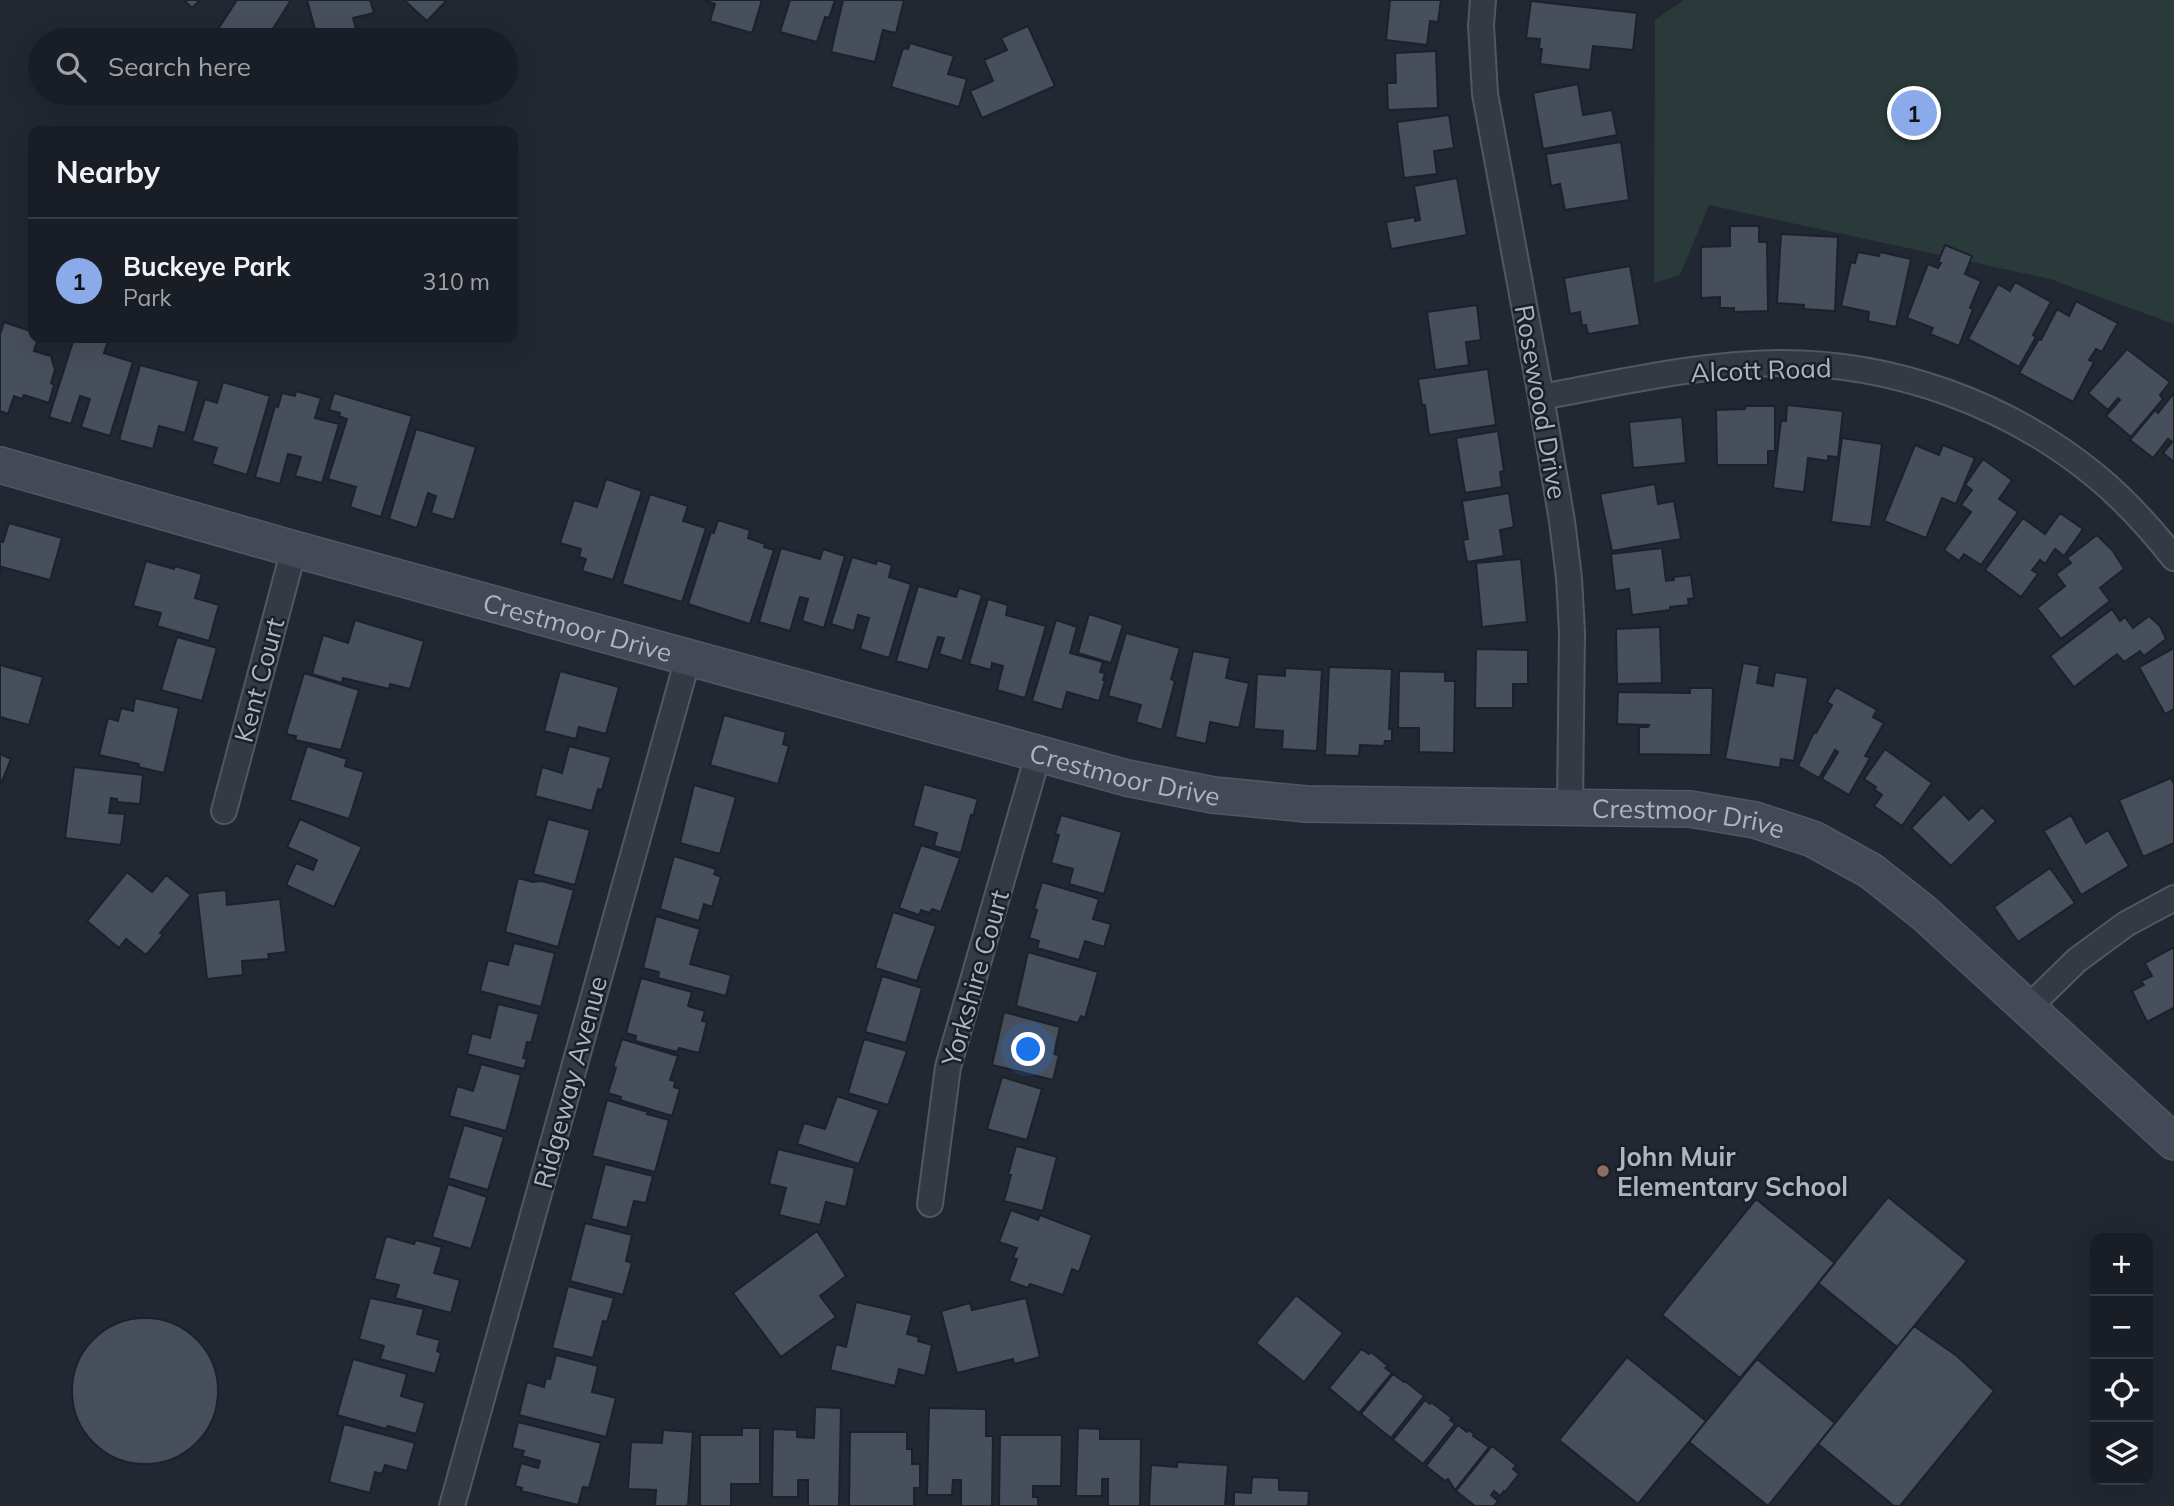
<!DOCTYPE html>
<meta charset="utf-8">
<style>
body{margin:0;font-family:Mulish,sans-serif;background:#22272e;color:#f1f3f6}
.controls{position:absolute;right:21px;bottom:21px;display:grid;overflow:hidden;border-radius:14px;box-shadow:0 7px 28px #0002}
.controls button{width:63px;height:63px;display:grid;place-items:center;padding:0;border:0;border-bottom:2px solid #373c43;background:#191e26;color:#f1f3f6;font:35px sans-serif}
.you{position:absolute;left:1029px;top:1050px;width:24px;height:24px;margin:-18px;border:5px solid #fff;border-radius:50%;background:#1a73e8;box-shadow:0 0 0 10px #1a73e833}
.badge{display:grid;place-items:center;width:46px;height:46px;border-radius:50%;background:#8aaaea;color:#111;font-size:23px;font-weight:700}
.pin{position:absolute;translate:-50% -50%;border:4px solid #fff;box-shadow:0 2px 7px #0006}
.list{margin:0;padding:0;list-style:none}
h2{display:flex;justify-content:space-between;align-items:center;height:91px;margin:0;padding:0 28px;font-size:30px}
h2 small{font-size:23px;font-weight:400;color:#9fa2a7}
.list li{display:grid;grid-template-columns:46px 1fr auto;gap:21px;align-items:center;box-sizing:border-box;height:126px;padding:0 28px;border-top:2px solid #373c43}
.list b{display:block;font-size:26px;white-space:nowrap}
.list p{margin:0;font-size:23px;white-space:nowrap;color:#9fa2a7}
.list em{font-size:23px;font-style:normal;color:#9fa2a7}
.icon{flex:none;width:38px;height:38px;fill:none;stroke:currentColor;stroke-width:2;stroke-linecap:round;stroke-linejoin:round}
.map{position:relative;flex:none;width:2174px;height:1506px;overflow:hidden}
.search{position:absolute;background:#191e26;box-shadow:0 7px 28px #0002;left:28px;top:28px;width:490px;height:77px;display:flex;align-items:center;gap:18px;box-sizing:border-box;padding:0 24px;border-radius:38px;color:#9fa2a7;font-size:26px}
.panel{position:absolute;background:#191e26;box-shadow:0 7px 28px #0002;left:28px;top:126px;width:490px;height:217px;border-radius:14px}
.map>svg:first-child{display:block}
.green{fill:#2a3a3a}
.building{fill:#484f5c;stroke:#1c212a;stroke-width:2}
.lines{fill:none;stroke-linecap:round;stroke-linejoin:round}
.street-casing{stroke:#525761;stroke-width:28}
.secondary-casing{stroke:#525761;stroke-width:38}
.street{stroke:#343a43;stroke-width:24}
.secondary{stroke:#434956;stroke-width:35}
.education-dot{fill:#8d6e63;stroke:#1a1f28;stroke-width:2.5}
.labels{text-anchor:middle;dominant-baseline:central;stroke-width:5;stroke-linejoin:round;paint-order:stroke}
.street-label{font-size:26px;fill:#aeb4c0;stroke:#1a1f28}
.poi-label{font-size:26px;font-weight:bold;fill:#aeb4c0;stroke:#1a1f28;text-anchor:start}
</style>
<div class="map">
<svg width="2174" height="1506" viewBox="0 0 2174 1506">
<rect width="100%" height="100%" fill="#212832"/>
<!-- green -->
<path class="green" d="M1684 0H2174V324L2050 279 1709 205 1680 275 1654 283 1655 20Z"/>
<!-- building -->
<path class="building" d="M184 0H200L192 8Z
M237 0H291L266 40H219L213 37Z
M307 0H370L374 13 353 18 359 40H318Z
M404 0H447L427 21Z
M703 0H762L752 33 710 21 715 4Z
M790 0H835L829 18 825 17 817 42 780 32Z
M843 0H904L896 33 883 30 875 62 831 52Z
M1390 0H1441L1438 22 1430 21 1427 45 1386 40Z
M1531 1 1637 13 1633 50 1593 46 1590 70 1540 64 1542 49H1539L1540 39 1526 38Z
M1028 26 1055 86 982 118 970 91 993 81 984 60 1007 50 1001 38Z
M910 43 954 56 948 74 967 79 959 107 891 87 903 48 908 49Z
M1436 51 1438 108 1388 110 1387 83H1396L1395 53Z
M1578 84 1583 115 1612 110 1617 135 1543 149 1533 93Z
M1449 115 1454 148 1434 151 1437 174 1404 178 1397 122Z
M1621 142 1629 200 1565 210 1560 184 1551 186 1546 154Z
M1457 178 1467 235 1391 249 1386 222 1415 217V221L1420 220 1414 186Z
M1730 226H1759V242H1767L1768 311 1734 312V308H1720V297L1701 298V247L1730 246Z
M1781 234 1838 237 1835 311 1804 309V305L1777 303Z
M1945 245 1972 256 1965 274 1981 281 1970 308 1973 309 1959 346 1930 334 1933 328 1907 318 1928 264 1938 268 1941 263 1938 262Z
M1858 252 1879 256 1880 252 1911 259 1896 327 1868 321 1869 312 1841 306 1851 262 1855 263Z
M1630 266 1640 325 1588 334 1586 325 1582 326 1580 312 1570 314 1564 278Z
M2015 282 2051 302 2033 335 2036 337 2019 367 1968 339 1998 284 2010 291Z
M2076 301 2118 323 2102 352 2096 349 2089 360 2094 362 2073 402 2019 373 2039 339 2041 340 2057 309 2069 316Z
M1477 305 1481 340 1466 342 1469 365 1435 370 1427 312Z
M4 322 33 332V338H38L34 351 51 356 55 370 51 383 54 385 49 403 24 395 22 399 14 396 8 414 0 411V335Z
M74 338H109L104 353 133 362 110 436 81 427 90 399 80 396 71 424 49 417Z
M2127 349 2170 382 2160 395 2163 399 2131 437 2106 416 2120 400 2118 398 2108 410 2088 393Z
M140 365 199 381 185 433 159 426 153 449 119 440Z
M1488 369 1496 425 1429 435 1425 405H1422L1418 379Z
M223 382 270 396 247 475 212 464 217 448 192 441 205 399 217 403Z
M296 391 321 398 315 418 339 424 322 483 295 476 301 457 288 454 280 484 255 477 275 406 278 407 282 393 295 396Z
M334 393 412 416 381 517 350 507 356 487 328 479 347 419 339 416 340 413 329 410Z
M2174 393V462L2163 453 2172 442 2168 439 2153 458 2130 440 2155 410 2158 413Z
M1787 405 1843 411 1838 457 1828 456V461L1808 458 1804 492 1773 488 1781 421H1786Z
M1745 406H1775V451H1768V465H1717L1716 410 1745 409Z
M1682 417 1686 463 1633 468 1629 422Z
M416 429 476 447 454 520 431 513 436 496 428 493 417 528 389 519Z
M1498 431 1504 471 1500 472 1502 487 1465 493 1456 438Z
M1842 438 1882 444 1871 527 1831 522Z
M1915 445 1939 455 1943 445 1975 458 1956 504 1942 498 1926 538 1884 521Z
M1983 459 2012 480 1999 499 2018 512 1981 565 1964 554 1959 561 1944 550 1971 512 1961 505 1972 490 1965 485Z
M606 479 642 491 613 580 582 571 586 559 579 557 581 549 560 543 574 500 597 507Z
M1655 484 1658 504 1674 501 1681 539 1612 551 1600 494Z
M1509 493 1514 527 1500 530 1504 556 1467 562 1463 540 1468 539 1462 501Z
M650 494 688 506 683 521 706 528 682 602 622 584Z
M2060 513 2083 529 2064 556 2055 549 2045 564 2040 560 2032 570 2038 574 2021 597 1985 570 2023 518 2045 534Z
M718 520 750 530 748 538 765 544 764 547 774 550 750 624 688 604 711 532 714 533Z
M9 523 62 538 50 580 2 567 0 576V541L3 542Z
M2097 535 2113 551 2124 569 2100 588 2110 601 2061 639 2037 608 2065 586 2056 574 2071 563 2067 558Z
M781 548 820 559 823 549 845 556 824 628 802 621 808 599 800 597 790 631 759 622Z
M1662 548 1666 581 1674 580 1673 577 1691 575 1694 598 1688 599 1689 605 1670 607V610L1632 615 1629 589 1615 591 1611 554Z
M852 557 876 564 877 560 892 565 889 577 911 584 889 658 860 649 869 618 858 615 854 631 831 624Z
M1521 559 1527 622 1482 627 1476 563Z
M146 561 174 569 175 566 202 574 195 598 219 605 209 641 157 626 161 613 133 606Z
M918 586 956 597 959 588 982 595 962 661 939 654 944 638 938 637 928 670 896 661Z
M988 599 1008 605 1006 615 1046 626 1025 698 997 690 1003 666 992 663 991 670 969 664Z
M2112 609 2120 621 2125 617 2133 628 2149 616 2160 626 2166 639 2144 656 2140 651 2124 662 2117 654 2074 687 2050 656Z
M1089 614 1123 625 1111 663 1078 653Z
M355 620 424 641 410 689 390 684 389 689 343 678 342 683 312 674 323 635 348 643Z
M1056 620 1077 627 1070 653 1103 662 1100 672 1105 673 1103 680 1105 681 1099 701 1067 692 1062 710 1032 701Z
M1660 627 1662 683 1617 684 1616 629Z
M1126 633 1180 648 1171 679 1175 681 1162 730 1136 722 1141 705 1108 696Z
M177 637 217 648 202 701 161 690Z
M2174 648V709L2165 714 2139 667Z
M1476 649 1528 650V684H1513V708H1475Z
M1193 651 1230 658 1226 678 1249 683 1239 728 1210 722 1206 744 1175 737Z
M1743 663 1760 666 1757 683 1773 686 1775 672 1808 678 1794 761 1781 759 1780 768 1725 759Z
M0 665 43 677 29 725 0 717Z
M1329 667 1392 669 1389 729H1392V741H1385L1384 746 1360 745 1359 756 1325 755Z
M1285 668 1322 670 1317 751 1282 749 1283 731 1254 729 1257 674 1285 676Z
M560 671 619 687 606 734 579 727 576 739 544 731Z
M1399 671 1445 672V681H1455L1454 753 1419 752V728H1398Z
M304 673 359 690 341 750 295 740 296 736 286 734Z
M1836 687 1877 710 1873 717 1884 723 1865 756 1870 758 1849 795 1822 779 1838 752 1835 750 1819 778 1798 766 1814 732 1816 733 1832 705 1827 702Z
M1690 688H1713L1711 755 1639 754V727H1648L1649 725 1617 724 1618 692 1690 693Z
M135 698 179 708 164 773 138 767 139 764 99 755 108 718 118 721 121 708 133 711Z
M724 715 786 732 783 744 789 746 778 784 710 765Z
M307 746 347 759 345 766 364 772 349 819 290 800Z
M569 746 611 757 602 790 598 789 592 811 535 796 542 767 562 773Z
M1885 749 1932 783 1902 826 1874 806 1882 795 1874 789 1876 787 1864 779Z
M0 754 11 759 0 786Z
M74 767 143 775 140 804 117 802V799L111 798 109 813 125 814 121 845 65 838Z
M2171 778 2174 784V843L2143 857 2119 800Z
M924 784 978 799 973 816 971 815 961 853 934 846 937 833 913 826Z
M694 785 736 797 720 854 680 843Z
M1944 794 1969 820 1982 807 1996 821 1951 866 1911 828Z
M1061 815 1122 832 1104 894 1069 884 1073 869 1051 863 1059 835 1055 834Z
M2071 815 2086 843 2108 830 2129 866 2081 895 2044 831Z
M300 819 362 847 334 907 286 885 296 863 313 870 317 860 287 847Z
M548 819 590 830 575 885 533 874Z
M921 845 960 858 941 912 932 909 930 913 921 910 919 915 899 908Z
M674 856 716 869 714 874 721 877 712 907 704 904 699 921 660 909Z
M2050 868 2075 903 2018 942 1994 907Z
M127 872 152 892 166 875 191 895 160 933 163 935 146 955 126 939 119 948 87 921Z
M518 878 533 882 542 881 574 890 558 947 505 932Z
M1042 882 1099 899 1093 919 1111 924 1104 947 1085 941 1079 960 1037 948 1039 941 1029 938 1037 910 1034 909Z
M226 890 227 905 280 899 286 952 268 954 269 959 242 961 243 975 207 979 197 893Z
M893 912 936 926 917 981 875 968Z
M656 916 700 929 690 964 731 975 726 996 658 978 659 972 643 968Z
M514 943 555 953 541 1007 480 991 488 960 508 965Z
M2174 947V1010L2173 1008 2147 1022 2132 991 2144 985 2141 981 2152 976 2145 963Z
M1028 952 1098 972 1085 1018 1081 1016 1078 1023 1016 1006Z
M882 976 922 988 906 1043 865 1032Z
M641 978 692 992 688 1006 705 1011 702 1021 707 1022 699 1053 679 1048 677 1052 635 1041 636 1036 626 1033Z
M498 1004 539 1014 531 1043 527 1042 523 1058 527 1059 524 1069 467 1054 472 1033 490 1038Z
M1004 1012 1060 1027 1054 1054 1059 1055 1053 1080 992 1065Z
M622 1039 678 1056 670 1080 675 1081 674 1087 680 1089 672 1116 620 1100 621 1097 608 1093 616 1068 613 1067Z
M864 1039 907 1051 888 1105 848 1093Z
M481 1064 521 1075 506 1131 449 1116 457 1086 473 1091Z
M1002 1077 1042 1089 1027 1140 987 1129Z
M837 1096 879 1110 859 1164 797 1144 804 1123 825 1129Z
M607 1100 648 1112 647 1114 669 1120 655 1172 592 1156Z
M464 1125 504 1137 488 1190 448 1178Z
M1016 1146 1057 1157 1043 1211 1004 1201 1011 1175H1008Z
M778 1149 855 1168 846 1207 826 1202 820 1225 779 1215 786 1188 769 1184Z
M605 1164 653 1176 646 1203 634 1201 627 1228 591 1219Z
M448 1184 487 1197 471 1249 432 1237Z
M1888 1197 1967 1261 1897 1347 1818 1283Z
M1756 1199 1835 1263 1740 1378 1662 1315Z
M1011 1210 1038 1220 1040 1215 1092 1235 1079 1272 1072 1269 1063 1295 1030 1284 1028 1288 1009 1281 1017 1259 1013 1258 1017 1248 999 1242Z
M585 1223 632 1235 626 1261 632 1263 623 1295 570 1281Z
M817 1231 846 1276 820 1296 836 1317 781 1357 733 1293Z
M386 1236 414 1244 416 1240 442 1247 434 1273 460 1280 451 1313 395 1298 399 1285 374 1279Z
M568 1286 614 1298 607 1322 603 1321 593 1358 552 1348Z
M1296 1295 1343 1333 1304 1382 1256 1343Z
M370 1298 424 1309 417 1334 440 1340 437 1351 441 1353 435 1374 380 1359 384 1346 359 1339Z
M1026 1298 1040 1357 1014 1364 1013 1359 957 1373 941 1311 970 1303 972 1310Z
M856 1302 912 1315 907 1334 919 1337 918 1341 932 1345 925 1376 899 1369 895 1386 830 1370 836 1344 846 1347Z
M72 1391a73 73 0 1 1 146 0a73 73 0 1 1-146 0Z
M1914 1326 1957 1356 1994 1391 1900 1506H1894L1818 1444Z
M1361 1349 1369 1354 1371 1352 1388 1366 1385 1368 1392 1373 1359 1413 1329 1388Z
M556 1355 598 1366 592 1392 616 1398 606 1437 519 1415 527 1382 544 1387 546 1378 550 1379Z
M1627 1357 1706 1421 1638 1504 1559 1440Z
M353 1359 407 1374 401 1396 425 1403 416 1434 388 1426 386 1429 337 1415Z
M1757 1359 1835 1423 1768 1506 1689 1442Z
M1393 1374 1404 1382 1405 1381 1424 1396 1391 1438 1361 1414Z
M1425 1400 1430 1404 1431 1402 1452 1418 1450 1420 1455 1424 1423 1464 1393 1440Z
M815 1407 841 1408 839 1506H808V1480H798V1497H772L773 1429 797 1430V1437L814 1438Z
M929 1408 986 1409V1436H993L992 1506H961V1480H953L952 1495H927Z
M518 1422 601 1443 589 1488 583 1487 578 1505 521 1491 522 1488 515 1486 521 1463 538 1468 540 1461 522 1456 524 1451 512 1448Z
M344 1424 415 1443 407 1471 385 1465 382 1474 375 1472 370 1493 329 1482Z
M1458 1425 1467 1432 1469 1430 1474 1434 1473 1436 1489 1447 1455 1490 1448 1479 1445 1481 1426 1466Z
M742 1428H760V1484H731V1506H700V1435H742Z
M1078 1428 1100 1429V1439H1141L1140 1506H1108V1479H1102V1496H1076Z
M663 1430 693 1432 688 1506H655L656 1490 628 1489 631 1442 662 1443Z
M850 1432H907V1449H912V1464H920V1488H914V1506H849Z
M1000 1435H1062L1061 1486H1033V1497H1038V1506H999Z
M1492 1446 1516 1465 1513 1469 1519 1474 1505 1492 1504 1491 1500 1496 1494 1491 1491 1495 1498 1501 1494 1506H1475L1456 1491Z
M1177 1462 1228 1465 1225 1506H1149L1151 1465 1177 1467Z
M1252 1477 1279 1478V1490L1309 1491 1308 1506H1234V1492L1251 1493Z"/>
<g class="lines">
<!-- street casing -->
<g class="street-casing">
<path id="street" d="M1483 0 1481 25 1485 94 1541 397 1562 521 1569 578 1572 632 1570 807
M1541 397C1619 383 1698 364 1778 363 1892 362 2009 404 2097 477 2126 501 2151 529 2174 558
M224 811 294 549
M2027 1009 2077 960 2126 924 2174 898
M930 1204 948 1067 1038 755
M452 1506 688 658"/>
</g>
<!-- secondary casing -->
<g class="secondary-casing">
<g id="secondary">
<path id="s1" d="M0 465 294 549 1127 778 1213 795 1306 804 1690 809 1755 820 1813 839 1871 871 1924 913 2174 1142"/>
</g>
</g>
<!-- street -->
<use href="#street" class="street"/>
<!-- secondary -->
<use href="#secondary" class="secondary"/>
</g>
<!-- markers -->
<circle class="education-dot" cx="1603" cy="1171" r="7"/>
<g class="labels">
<!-- street labels -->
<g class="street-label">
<text transform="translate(1761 370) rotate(-2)">Alcott Road</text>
<text transform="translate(1541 402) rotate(80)">Rosewood Drive</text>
<text stroke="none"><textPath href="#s1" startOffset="600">Crestmoor Drive</textPath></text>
<text transform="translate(259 680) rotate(-75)">Kent Court</text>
<text stroke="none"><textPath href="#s1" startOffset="1167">Crestmoor Drive</textPath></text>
<text stroke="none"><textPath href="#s1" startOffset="1734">Crestmoor Drive</textPath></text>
<text transform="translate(975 978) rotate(-74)">Yorkshire Court</text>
<text transform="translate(570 1082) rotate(-75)">Ridgeway Avenue</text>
</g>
<!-- poi labels -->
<g class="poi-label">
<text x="1617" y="1156">John Muir<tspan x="1617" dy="30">Elementary School</tspan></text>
</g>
</g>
</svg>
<div class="controls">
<button>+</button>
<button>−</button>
<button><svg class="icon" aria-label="locate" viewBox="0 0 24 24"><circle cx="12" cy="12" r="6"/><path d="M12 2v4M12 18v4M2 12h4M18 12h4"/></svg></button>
<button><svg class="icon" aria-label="layers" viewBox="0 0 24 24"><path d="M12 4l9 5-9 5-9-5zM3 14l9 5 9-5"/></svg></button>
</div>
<div class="you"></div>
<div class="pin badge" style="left:1914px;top:113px">1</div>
<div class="search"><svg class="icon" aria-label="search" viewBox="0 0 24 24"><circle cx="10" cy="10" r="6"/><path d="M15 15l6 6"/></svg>Search here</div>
<section class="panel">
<h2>Nearby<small></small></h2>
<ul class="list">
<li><span class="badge">1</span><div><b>Buckeye Park</b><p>Park</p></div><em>310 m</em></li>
</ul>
</section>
</div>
